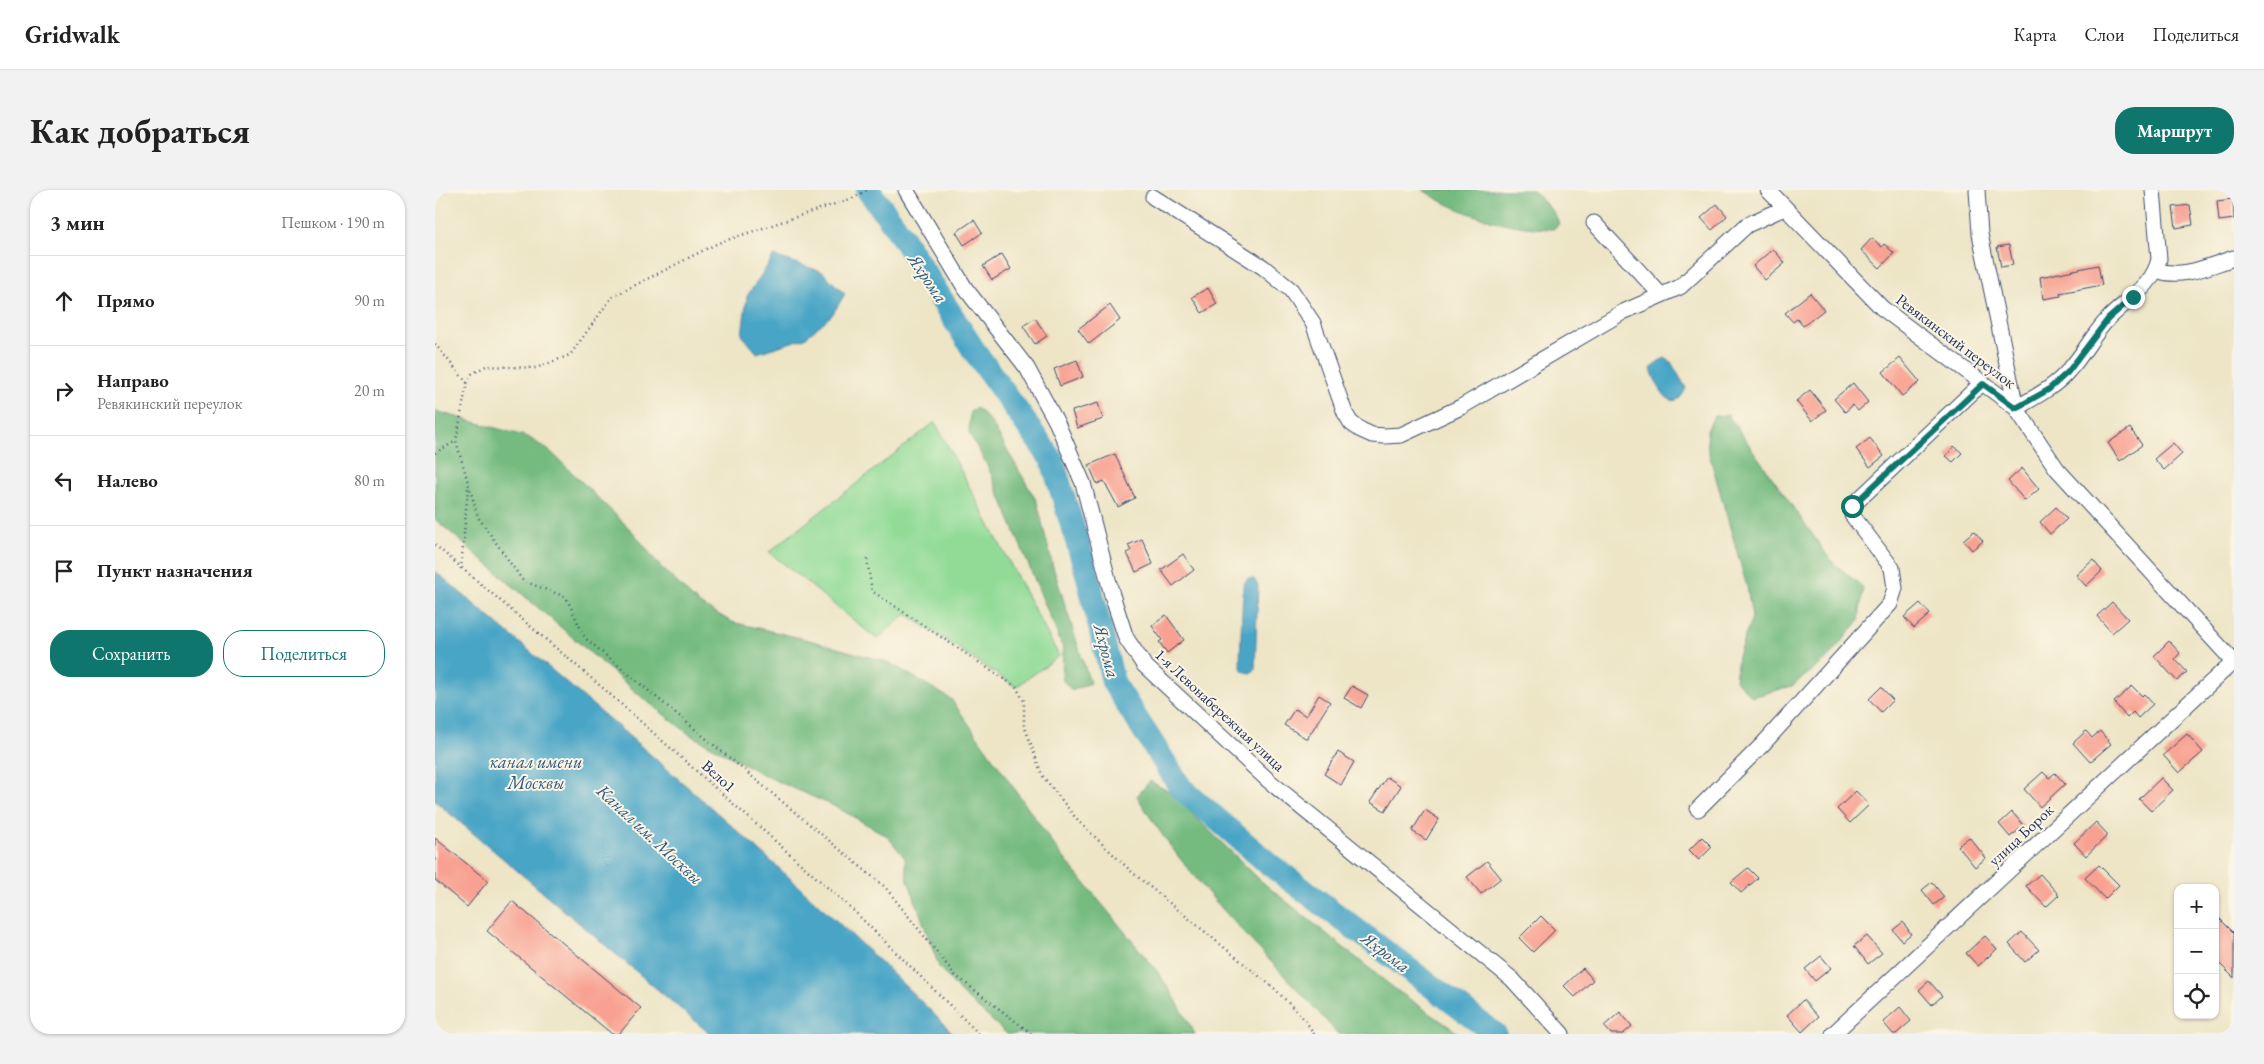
<!DOCTYPE html>
<html lang="ru">
<meta charset="utf-8">
<style>
body{margin:0;font-family:"EB Garamond",serif;background:#f2f2f2;color:#222}
.controls{position:absolute;right:15px;bottom:15px;display:grid;overflow:hidden;border-radius:10px;box-shadow:0 1px 4px #0004}
.controls button{width:45px;height:45px;display:grid;place-items:center;padding:0;border:0;border-bottom:1px solid #e0e0e0;background:#fff;color:#222;font:25px sans-serif}
.stop{position:absolute;width:15px;height:15px;margin:-11px;border:4px solid #0f766e;border-radius:50%;background:#fff}
.stop.end{background:#0f766e;border-color:#fff;box-shadow:0 1px 5px #0008}
.list{margin:0;padding:0;list-style:none}
h2{display:flex;justify-content:space-between;align-items:center;height:65px;margin:0;padding:0 20px;font-size:21px}
h2 small{font-size:16px;font-weight:400;color:#767676}
.list li{display:grid;grid-template-columns:32px 1fr auto;gap:15px;align-items:center;box-sizing:border-box;height:90px;padding:0 20px;border-top:1px solid #e0e0e0}
.list b{display:block;font-size:19px;white-space:nowrap}
.list p{margin:0;font-size:16px;white-space:nowrap;color:#767676}
.list em{font-size:16px;font-style:normal;color:#767676}
.actions{display:flex;gap:10px;padding:15px 20px}
.actions a{flex:1;padding:11px 0;border:1px solid #0f766e;border-radius:20px;text-align:center;font-size:18px;color:#0f766e}
.actions .main{background:#0f766e;color:#fff}
.icon{flex:none;width:28px;height:28px;fill:none;stroke:currentColor;stroke-width:2;stroke-linecap:round;stroke-linejoin:round}
.map{position:relative;flex:none;width:1799px;height:844px;overflow:hidden;border-radius:20px}
header{display:flex;align-items:center;gap:30px;box-sizing:border-box;height:70px;padding:0 25px;background:#fff;border-bottom:1px solid #e0e0e0}
header strong{font-size:24px}
nav{display:flex;gap:28px;margin-inline-start:auto;font-size:18px}
.intro{display:flex;align-items:center;justify-content:space-between;box-sizing:border-box;height:120px;padding:0 30px}
h1{margin:0;font-size:35px}
.button{padding:12px 22px;border-radius:20px;background:#0f766e;color:#fff;font-size:18px;font-weight:700}
main{display:flex;gap:30px;padding:0 30px}
aside{flex:1;background:#fff;border-radius:20px;box-shadow:0 1px 4px #0004}
.map>svg:first-child{display:block}
.green{fill:#91db97;stroke:#56857a}
.forest{fill:#74bb80;stroke:#48756f}
.water{fill:#48a5c6;stroke:#326a92}
.lines{fill:none;stroke-linecap:round;stroke-linejoin:round}
.river{stroke:#48a5c6;stroke-width:24}
.building{fill:#f8a192}
.minor-casing{stroke:#3a4a6e;stroke-width:17}
.path{stroke:#3a4a6e;stroke-width:2.5;stroke-dasharray:1 4;stroke-linecap:butt}
.minor{stroke:#fff;stroke-width:15}
.route{stroke:#0f766e;stroke-width:6}
.labels{text-anchor:middle;dominant-baseline:central;stroke-width:4;stroke-linejoin:round;paint-order:stroke}
.street-label{font-size:16px;fill:#1b2f5e;stroke:#fcf5e5}
.water-label{font-size:18px;font-style:italic;fill:#2b5882;stroke:#fcf5e5}
</style>
<header>
<strong>Gridwalk</strong>
<nav><a>Карта</a><a>Слои</a><a>Поделиться</a></nav>
</header>
<div class="intro"><h1>Как добраться</h1><a class="button">Маршрут</a></div>
<main>
<aside>
<h2>3 мин<small>Пешком · 190 m</small></h2>
<ul class="list">
<li><svg class="icon" aria-label="ahead" viewBox="0 0 24 24"><path d="M12 20V5M6 11l6-6 6 6"/></svg><div><b>Прямо</b></div><em>90 m</em></li>
<li><svg class="icon" aria-label="right" viewBox="0 0 24 24"><path d="M7 20v-9h11M14 6l5 5-5 5"/></svg><div><b>Направо</b><p>Ревякинский переулок</p></div><em>20 m</em></li>
<li><svg class="icon" aria-label="left" viewBox="0 0 24 24"><path d="M17 20v-9H6M10 6l-5 5 5 5"/></svg><div><b>Налево</b></div><em>80 m</em></li>
<li><svg class="icon" aria-label="arrive" viewBox="0 0 24 24"><path d="M6 21V4h12l-3 4 3 4H6"/></svg><div><b>Пункт назначения</b></div></li>
</ul>
<div class="actions"><a class="main">Сохранить</a><a>Поделиться</a></div>
</aside>
<div class="map">
<svg width="1799" height="844" viewBox="0 0 1799 844">
<rect width="100%" height="100%" fill="#fcf5e5"/>
<filter id="ink" filterUnits="userSpaceOnUse"><feTurbulence type="fractalNoise" baseFrequency=".02" numOctaves="2"/><feDisplacementMap in="SourceGraphic" scale="10" xChannelSelector="R" yChannelSelector="G"/><feConvolveMatrix kernelMatrix="1 2 1 2 8 2 1 2 1" color-interpolation-filters="sRGB"/></filter>
<filter id="wash" filterUnits="userSpaceOnUse"><feTurbulence type="fractalNoise" baseFrequency=".0096" numOctaves="4" result="noise"/><feDisplacementMap in="SourceGraphic" scale="20" xChannelSelector="R" yChannelSelector="G"/><feGaussianBlur stdDeviation="1.12" result="paint"/><feColorMatrix in="noise" values="0 0 0 0 0 0 0 0 0 0 0 0 0 0 0 0 0 1.4 0 .05"/><feComposite in="paint" operator="in"/></filter>
<g filter="url(#wash)">
<rect width="100%" height="100%" fill="#ede5c6"/>
<!-- green -->
<path class="green" d="M500 232 624 466 581 497 471 424 442 449 334 362Z"/>
<!-- forest -->
<path class="forest" d="M988 0H1098L1120 24 1124 34 1118 39C1073 38 1025 25 988 0Z
M542 218 556 232 602 312 618 377 655 493 637 501 627 489 628 458 553 277 534 243 535 222Z
M0 221 93 247 116 262 199 343 225 376 263 413 297 432 374 450 455 473 516 509 624 662 722 781 738 805 760 844H572L526 803 504 777 472 687 470 668 452 646 403 618 333 587 254 544 209 509 0 329Z
M1293 225 1396 371 1428 397 1424 431 1391 470 1357 496 1317 507 1300 490 1303 466 1317 427 1312 397 1273 260 1272 240 1279 226Z
M715 591 735 602 826 691 960 799 1025 844H903C836 768 753 693 702 606Z"/>
<!-- water -->
<path class="water" d="M339 66 388 82 410 104 397 125 370 148 322 163 307 145 312 106Z
M1230 168 1236 172 1251 198C1238 229 1221 195 1216 179L1222 172Z
M0 381C177 531 355 680 519 844H275L0 611Z
M812 389H819L823 395 820 480 815 483 807 481 805 471 808 396Z"/>
<g class="lines">
<!-- river -->
<path class="river" d="M433 0 460 36 538 159 617 270 653 387 678 492 746 598 834 674 1060 844"/>
</g>
<g id="blocks">
<!-- building -->
<path class="building" d="M1798 9 1799 29 1784 31 1782 11Z
M1282 14 1292 26 1277 40 1266 28Z
M1755 15 1758 35 1741 38 1738 17Z
M539 30 547 43 529 55 521 42Z
M1437 48 1447 57 1449 54 1459 63 1445 78 1426 60Z
M1574 55 1578 75 1566 77 1562 57Z
M1338 59 1350 73 1330 90 1318 76Z
M567 64 576 79 557 90 548 76Z
M1663 75 1667 95 1625 103 1626 106 1608 109 1605 87Z
M773 98 782 114 767 123 757 107Z
M1375 103 1389 120 1368 136 1362 129 1358 132 1350 123Z
M675 115 685 130 654 154 643 139Z
M600 128 612 146 600 154 588 136Z
M1465 168 1485 192 1467 206 1448 182Z
M642 170 648 187 625 196 619 179Z
M1418 193 1433 212 1423 221 1418 215 1410 222 1399 209Z
M1375 200 1391 220 1377 231 1361 211Z
M663 213 668 229 642 238 637 221Z
M1695 238 1707 255 1685 271 1673 253Z
M1435 248 1449 266 1435 277 1421 259Z
M1738 253 1747 264 1729 280 1719 269Z
M1519 256 1527 263 1518 272 1511 266Z
M680 264 700 308 683 317 669 291 662 294 654 275Z
M1587 278 1604 299 1590 311 1573 291Z
M1621 317 1632 329 1615 344 1605 332Z
M1539 341 1548 351 1537 360 1528 350Z
M707 349 718 374 701 382 692 363 696 361 693 355Z
M748 364 759 380 738 396 726 380Z
M1658 370 1667 381 1651 396 1641 385Z
M1677 412 1693 429 1677 443 1662 426Z
M1485 413 1495 424 1479 438 1469 427Z
M731 425 749 450 732 463 724 452 727 450 717 436Z
M1734 451 1745 463 1740 469 1752 482 1742 491 1719 466Z
M917 496 933 505 926 518 909 508Z
M1697 496 1707 506 1709 504 1718 514 1703 528 1698 522 1692 528 1679 512Z
M1446 497 1458 510 1446 522 1434 509Z
M884 505 895 512 872 549 849 535 860 519 871 526Z
M1651 541 1657 548 1665 541 1676 554 1655 572 1638 553Z
M1752 544 1768 562 1744 583 1728 565Z
M903 562 919 572 906 595 889 584Z
M1608 582 1614 588 1620 583 1630 594 1605 617 1589 599Z
M952 587 966 596 950 621 935 612Z
M1726 588 1738 600 1716 621 1704 609Z
M1421 601 1434 615 1415 633 1402 619Z
M990 620 1004 629 991 650 977 641Z
M1577 622 1589 636 1575 647 1564 634Z
M1661 632 1673 645 1651 666 1639 653Z
M1267 647 1277 657 1264 670 1254 660Z
M1534 647 1551 668 1540 677 1523 656Z
M0 648 53 691 32 717 0 690Z
M1052 671 1066 688 1046 704 1032 687Z
M1664 675 1684 695 1670 709 1650 688Z
M1313 678 1323 688 1306 703 1296 692Z
M1605 684 1624 705 1611 717 1591 696Z
M1497 692 1509 707 1499 715 1487 700Z
M77 711 206 818 184 844H177L52 741Z
M1780 724 1799 743V788L1780 769Z
M1106 726 1120 740 1098 762 1084 748Z
M1468 732 1476 744 1467 751 1458 740Z
M1587 742 1604 760 1590 772 1574 754Z
M1432 746 1447 763 1433 774 1419 756Z
M1550 746 1562 759 1543 776 1531 763Z
M1386 766 1396 778 1380 791 1370 779Z
M1148 778 1158 790 1140 807 1129 796Z
M1494 791 1507 806 1497 815 1484 800Z
M1368 810 1383 827 1367 842 1352 825Z
M1465 817 1476 831 1461 844H1458L1448 832Z
M1185 822 1197 836 1188 844H1176L1169 836Z"/>
</g>
</g>
<g filter="url(#ink)">
<use href="#blocks" fill-opacity="0" stroke="#3a4a6e" stroke-width="1"/>
<g class="lines">
<!-- minor casing -->
<g class="minor-casing">
<path id="minor" d="M471 0 530 98 592 178 622 233 648 293 677 405 691 448 709 475 834 591 1077 789 1127 844
M1333 0 1447 118 1581 218 1622 279 1799 472
M1542 0 1545 44 1581 218C1600 207 1620 197 1634 180 1649 164 1658 144 1673 129 1692 109 1718 97 1724 69L1718 0
M718 7 828 77 856 100 878 133 910 223 916 233 926 240 937 245 950 246 966 245 1026 217 1188 122 1245 97 1312 35 1349 18
M1159 33 1226 105
M1722 80C1747 90 1775 75 1799 68
M1263 619 1328 554 1455 414 1460 398 1457 378 1417 325V316L1547 193
M1398 844 1799 471"/>
</g>
<!-- path -->
<path class="path" d="M0 154 32 193 21 251 43 327 88 391 131 407 150 448 450 697 520 785 597 844
M32 193 37 184 51 176 101 178 135 165 177 107 283 53 418 8 432 0
M0 263 21 251
M0 355 169 499 420 722 544 844
M432 369 437 401 581 497 589 511V535L607 585 643 631 698 683 840 799 870 830 879 844
M26 379 33 297"/>
<!-- minor -->
<use href="#minor" class="minor"/>
</g>
</g>
<g class="lines" filter="url(#ink)">
<!-- route -->
<path class="route" d="M1417 316 1548 194 1581 218 1613 200 1633 182 1673 129 1698 107"/>
</g>
<g class="labels">
<!-- street labels -->
<g class="street-label">
<text transform="translate(1521 151) rotate(37)">Ревякинский переулок</text>
<text transform="translate(785 520) rotate(43)">1-я Левонабережная улица</text>
<text transform="translate(284 586) rotate(42)">Вело1</text>
<text transform="translate(1586 645) rotate(-43)">улица Борок</text>
</g>
<!-- water labels -->
<g class="water-label">
<text transform="translate(493 88) rotate(56)">Яхрома</text>
<text transform="translate(672 461) rotate(75)">Яхрома</text>
<text x="101" y="571">канал имени<tspan x="101" dy="21">Москвы</tspan></text>
<text transform="translate(215 644) rotate(43)">Канал им. Москвы</text>
<text transform="translate(951 762) rotate(37)">Яхрома</text>
</g>
</g>
</svg>
<div class="controls">
<button>+</button>
<button>−</button>
<button><svg class="icon" aria-label="locate" viewBox="0 0 24 24"><circle cx="12" cy="12" r="6"/><path d="M12 2v4M12 18v4M2 12h4M18 12h4"/></svg></button>
</div>
<div class="stop" style="left:1417px;top:316px"></div>
<div class="stop end" style="left:1698px;top:107px"></div>
</div>
</main>
